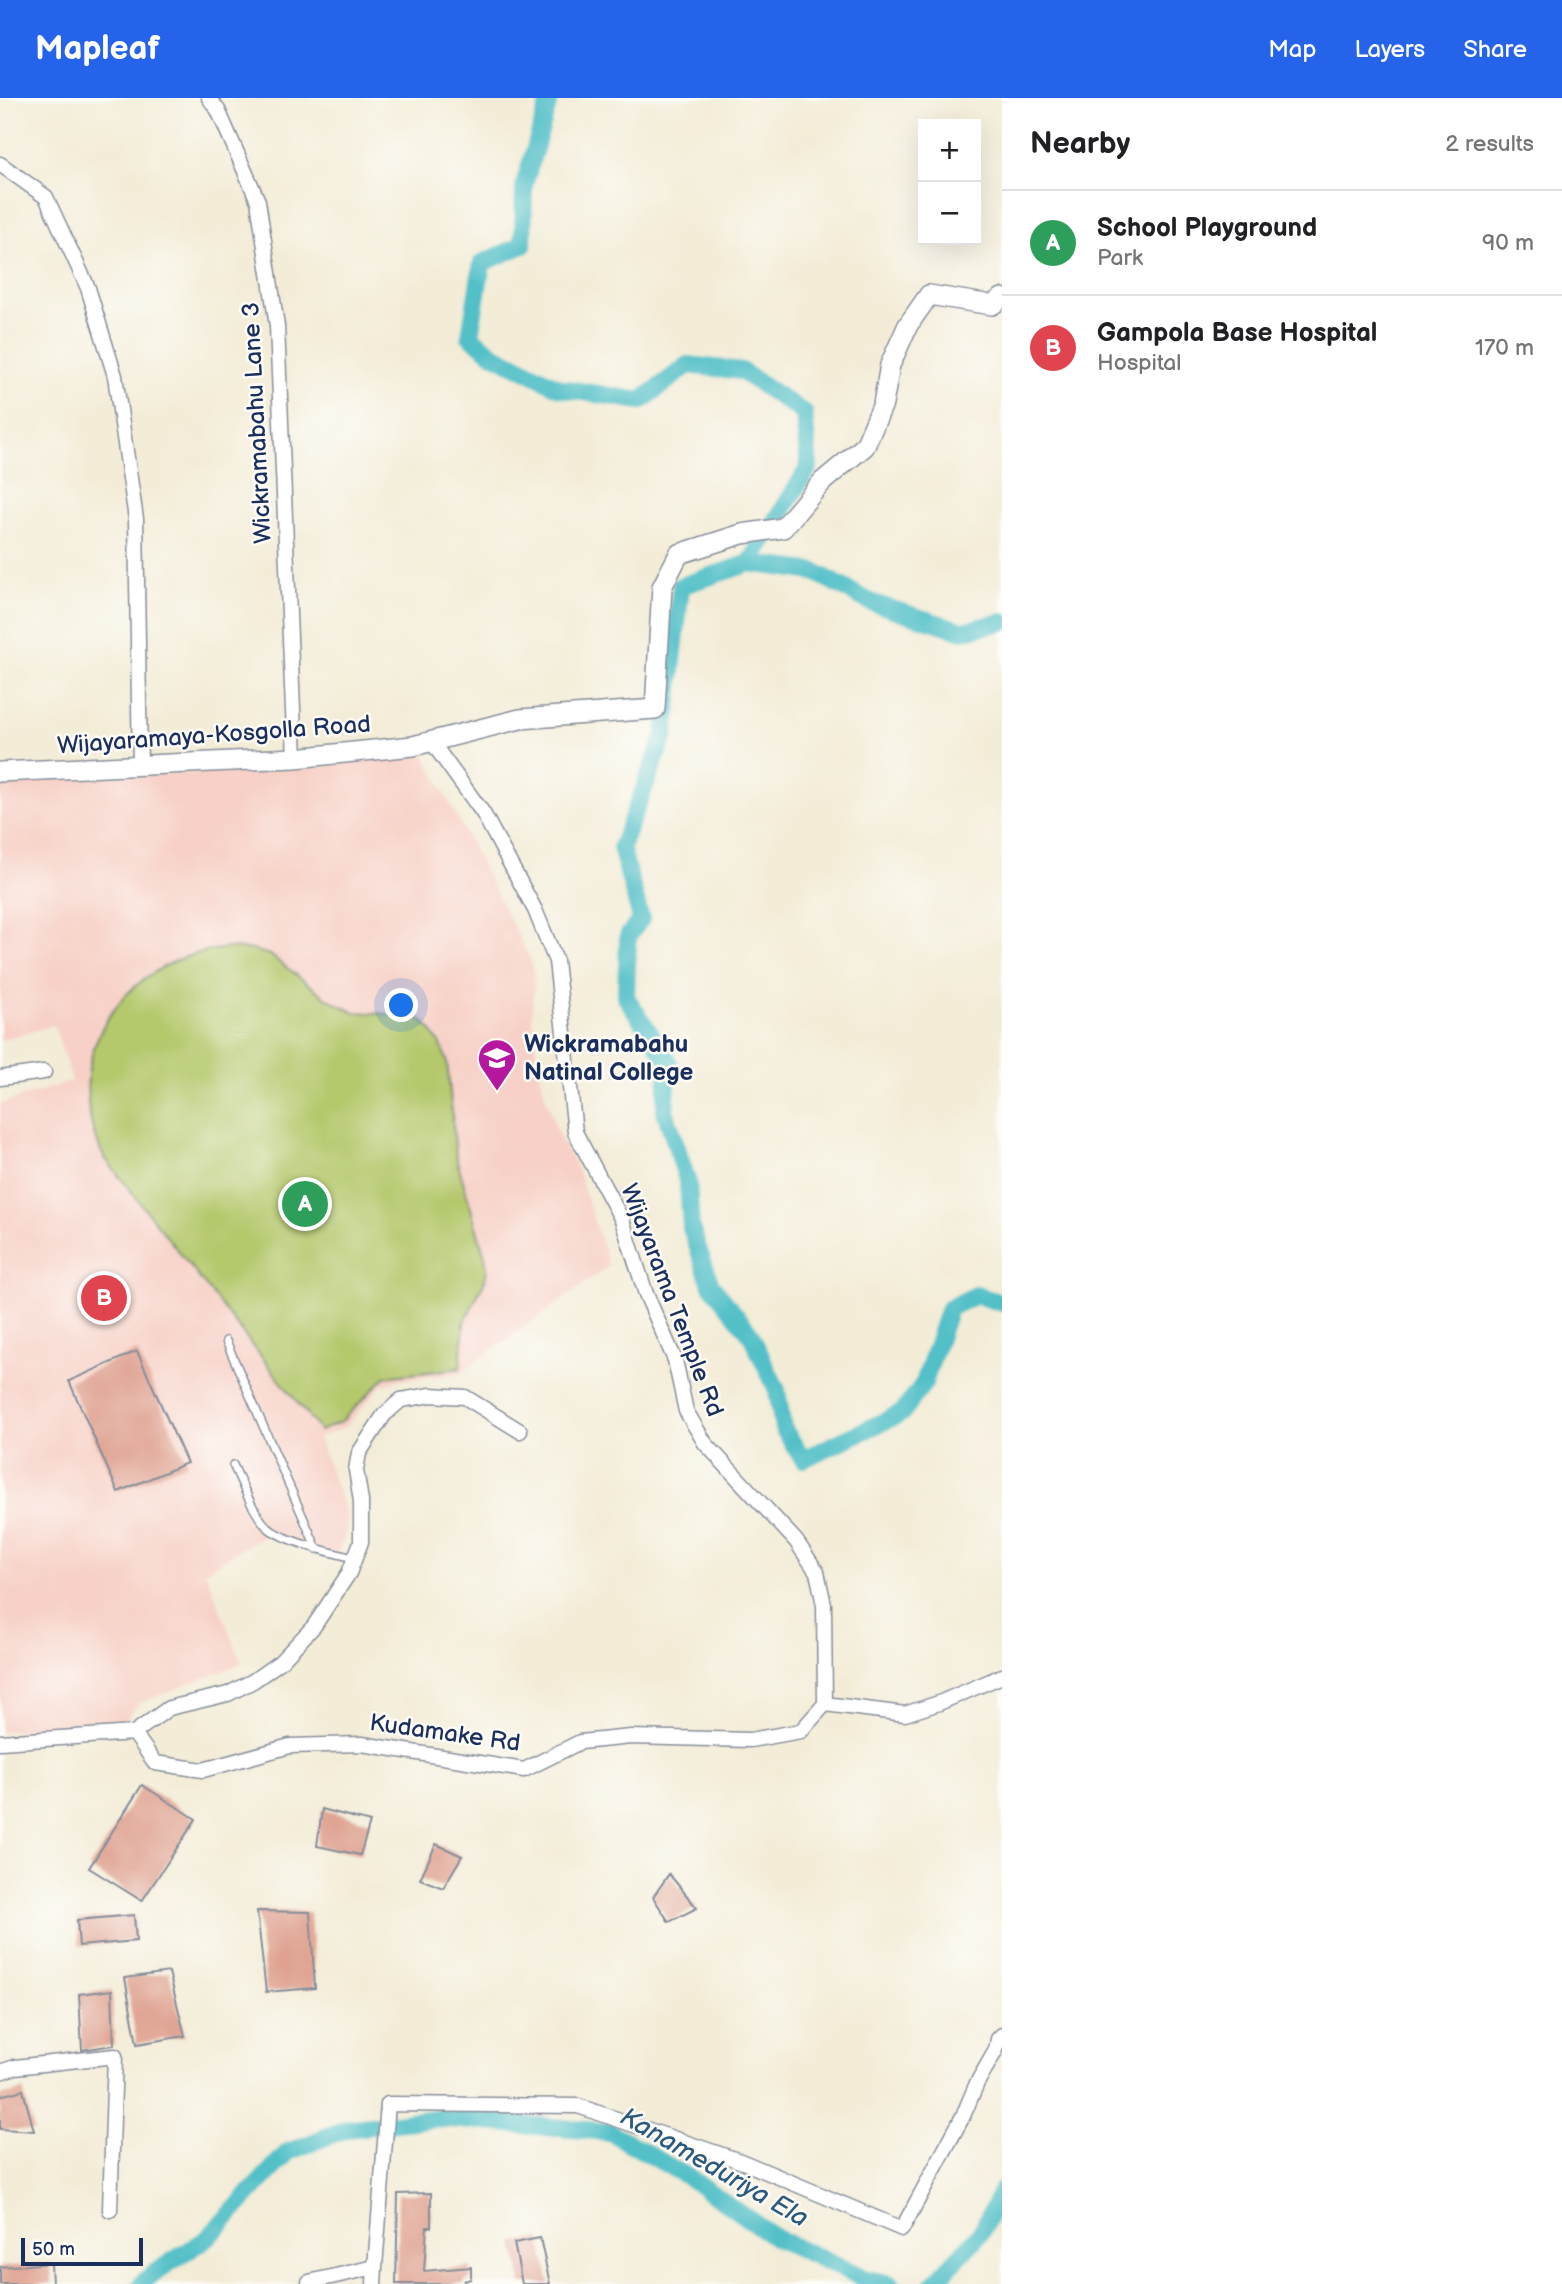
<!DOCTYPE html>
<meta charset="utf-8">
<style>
body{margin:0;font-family:"Balsamiq Sans",sans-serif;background:#f6f6f6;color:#202124}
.controls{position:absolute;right:21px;top:21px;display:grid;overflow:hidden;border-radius:0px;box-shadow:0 7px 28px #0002}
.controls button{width:63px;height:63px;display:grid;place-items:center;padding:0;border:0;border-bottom:2px solid #e0e0e0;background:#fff;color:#202124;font:35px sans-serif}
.scale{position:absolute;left:21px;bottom:18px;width:122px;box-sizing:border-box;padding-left:7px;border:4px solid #1b2f5e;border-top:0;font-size:19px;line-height:24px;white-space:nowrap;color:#1b2f5e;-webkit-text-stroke:5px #fdfcf7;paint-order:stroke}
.you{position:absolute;left:402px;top:908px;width:24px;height:24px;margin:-18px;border:5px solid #fff;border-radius:50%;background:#1a73e8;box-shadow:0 0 0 10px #1a73e833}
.badge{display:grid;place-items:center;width:46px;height:46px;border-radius:50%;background:#2563eb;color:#fff;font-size:23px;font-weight:700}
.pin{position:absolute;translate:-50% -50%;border:4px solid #fff;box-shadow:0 2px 7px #0006}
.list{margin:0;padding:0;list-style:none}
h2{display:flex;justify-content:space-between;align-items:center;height:91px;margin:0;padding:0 28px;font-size:30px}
h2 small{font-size:23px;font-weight:400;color:#757577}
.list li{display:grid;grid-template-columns:46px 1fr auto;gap:21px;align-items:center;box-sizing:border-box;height:105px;padding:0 28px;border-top:2px solid #e0e0e0}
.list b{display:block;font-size:26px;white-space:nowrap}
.list p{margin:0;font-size:23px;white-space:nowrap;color:#757577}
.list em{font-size:23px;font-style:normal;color:#757577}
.map{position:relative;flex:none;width:1002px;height:2186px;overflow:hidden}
header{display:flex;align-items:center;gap:42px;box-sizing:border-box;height:98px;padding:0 35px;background:#2563eb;color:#fff}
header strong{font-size:33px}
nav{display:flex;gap:38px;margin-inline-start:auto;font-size:24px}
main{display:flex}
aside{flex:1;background:#fff}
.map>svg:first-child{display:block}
.built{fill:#f7d1c7;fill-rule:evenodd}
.green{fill:#b4c86c;stroke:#687c65;stroke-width:2}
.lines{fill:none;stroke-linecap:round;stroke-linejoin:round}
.canal{stroke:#52c0c8;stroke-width:18}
.building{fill:#de9f8d}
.service-casing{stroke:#878e9a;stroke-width:10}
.minor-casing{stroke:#878e9a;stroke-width:17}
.tertiary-casing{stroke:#878e9a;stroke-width:22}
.service{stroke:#fff;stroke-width:7}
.minor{stroke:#fff;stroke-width:14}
.tertiary{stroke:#fff;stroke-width:19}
.labels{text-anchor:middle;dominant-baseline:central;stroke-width:5;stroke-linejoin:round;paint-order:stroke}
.street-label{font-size:24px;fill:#1b2f5e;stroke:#fdfcf7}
.poi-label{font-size:24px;font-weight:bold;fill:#1b2f5e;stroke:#fdfcf7;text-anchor:start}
.water-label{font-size:26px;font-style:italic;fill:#2c5a7e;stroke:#fdfcf7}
</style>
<header>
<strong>Mapleaf</strong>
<nav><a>Map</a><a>Layers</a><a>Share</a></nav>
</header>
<main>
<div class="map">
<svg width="1002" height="2186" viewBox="0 0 1002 2186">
<rect width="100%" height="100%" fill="#fdfcf7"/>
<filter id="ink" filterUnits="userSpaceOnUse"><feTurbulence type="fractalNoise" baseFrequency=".0143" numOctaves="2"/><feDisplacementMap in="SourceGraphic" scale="14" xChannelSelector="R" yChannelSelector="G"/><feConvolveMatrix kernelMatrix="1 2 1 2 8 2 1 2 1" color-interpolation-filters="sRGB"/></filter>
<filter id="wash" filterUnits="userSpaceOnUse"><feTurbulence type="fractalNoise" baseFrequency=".00686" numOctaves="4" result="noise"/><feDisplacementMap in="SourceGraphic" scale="28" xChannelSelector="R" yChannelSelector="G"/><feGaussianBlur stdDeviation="1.57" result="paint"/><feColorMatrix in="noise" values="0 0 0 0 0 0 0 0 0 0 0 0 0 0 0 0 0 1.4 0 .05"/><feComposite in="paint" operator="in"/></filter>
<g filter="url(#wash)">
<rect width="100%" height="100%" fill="#f3ecd7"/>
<!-- built -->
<path class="built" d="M424 655 531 863 534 879 532 920 537 961 545 998 560 1040 577 1071 609 1168 459 1276 399 1282 381 1288 345 1330 318 1340 348 1421 344 1442 337 1455 268 1435 205 1473 242 1565 138 1606 122 1627 0 1634V1006L72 983 54 927 0 942V682L309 670ZM213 851 287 868 318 894 341 908 354 914 374 916 441 948 447 963 456 1059 485 1159 487 1171 485 1183 464 1225 460 1270 385 1279 342 1324 104 1059 92 1029 86 1000 92 957 98 939 120 903 140 882 166 866Z"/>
<!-- green -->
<path class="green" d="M231 850 253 852 270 857 328 901 354 914 401 917 420 921 431 932 441 948 447 963 456 1059 485 1159 487 1170 485 1182 464 1225 460 1270 385 1279 341 1324 320 1333 104 1059C54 959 123 857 231 850Z"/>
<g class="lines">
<!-- canal -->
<path class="canal" d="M550 0 524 87 523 147 482 165 470 238 493 256 560 290 641 303 688 267 741 273 804 315 809 369 750 465 681 488 665 637 621 749 641 821 628 838 626 899 669 964 665 1013 688 1085 691 1130 711 1187 750 1235 777 1292 783 1330 803 1361 902 1315 924 1285 949 1210 976 1197 1002 1205
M750 465 815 474 870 504 963 533 1002 524
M141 2186 154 2175 208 2140 288 2054 346 2031 437 2020 610 2034 688 2079 776 2140 863 2180 891 2186
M933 2186 980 2136 1002 2092"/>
</g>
<g id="blocks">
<!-- building -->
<path class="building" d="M137 1253 187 1365 118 1394 69 1283Z
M142 1687 196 1721 142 1803 89 1770Z
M322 1711 370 1724 360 1757 317 1748Z
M436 1746 462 1758 443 1790 420 1781Z
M669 1776 697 1810 669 1824 653 1799Z
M257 1813 310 1814 315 1890 266 1894Z
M134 1817 136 1843 79 1848 77 1822Z
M169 1874 185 1938 137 1946 125 1880Z
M112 1892 114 1947 82 1952 79 1896Z
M23 1992 34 2033 0 2031V1998Z
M431 2095V2129H427L424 2173 471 2169V2181L464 2183 465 2186H396L398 2096Z
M540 2140 550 2186H522L514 2145Z
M51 2165 52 2186H0V2169Z"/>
</g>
</g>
<g filter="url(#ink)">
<use href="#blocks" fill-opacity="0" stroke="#878e9a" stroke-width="2"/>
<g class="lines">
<!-- service casing -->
<g class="service-casing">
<path id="service" d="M226 1243 317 1451
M233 1367C243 1387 252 1413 267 1429 282 1443 333 1455 354 1460"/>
</g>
<!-- minor casing -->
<g class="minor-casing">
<path id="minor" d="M209 0 218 12 258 103 277 228 295 660
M0 66 46 99 88 190 115 278 136 421 140 668
M431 643 483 715 535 812 556 863 575 1034 622 1122 646 1196 675 1262 686 1313 705 1345 796 1443 817 1474 824 1507 825 1606
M0 980 44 974
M134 1635 155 1665 203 1672 290 1648 362 1646 524 1672 580 1644 631 1639 750 1642 801 1633 825 1606 905 1616 939 1605 1002 1578
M134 1635 169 1610 228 1596 253 1583 280 1564 314 1528 349 1475 361 1444V1403L356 1372 359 1355 384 1317 401 1302 431 1297 465 1299 520 1333
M0 1644 134 1635
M0 1974 15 1969 115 1958 110 2112
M375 2169 388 2006 578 2008 743 2064 902 2131 963 2018 977 1985 996 1952 998 1941 1002 1937
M309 2184 375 2169 374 2186"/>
</g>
<!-- tertiary casing -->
<g class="tertiary-casing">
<path id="tertiary" d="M0 674 295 660 413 648 520 621 655 611 662 489 679 456 742 436 783 430 822 384 865 348 883 306 890 267 908 227 929 197 992 207 1002 200"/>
</g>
<!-- service -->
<use href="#service" class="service"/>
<!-- minor -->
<use href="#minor" class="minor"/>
<!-- tertiary -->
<use href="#tertiary" class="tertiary"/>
</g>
</g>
<!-- icons -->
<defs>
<g id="school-pin" transform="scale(2.0125)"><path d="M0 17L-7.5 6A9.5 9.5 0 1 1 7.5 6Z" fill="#b5179e" stroke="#fdfcf7"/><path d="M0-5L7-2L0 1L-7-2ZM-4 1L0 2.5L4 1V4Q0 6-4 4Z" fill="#fff"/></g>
</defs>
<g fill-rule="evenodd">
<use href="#school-pin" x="497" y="960"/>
</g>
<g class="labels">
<!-- street labels -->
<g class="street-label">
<text transform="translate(257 325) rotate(-93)">Wickramabahu Lane 3</text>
<text transform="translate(214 637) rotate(-4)">Wijayaramaya-Kosgolla Road</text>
<text transform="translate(672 1202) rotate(69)">Wijayarama Temple Rd</text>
<text transform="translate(445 1635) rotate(8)">Kudamake Rd</text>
</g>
<!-- poi labels -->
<g class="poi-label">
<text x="524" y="946">Wickramabahu<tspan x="524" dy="28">Natinal College</tspan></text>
</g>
<!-- water labels -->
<g class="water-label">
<text transform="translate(714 2070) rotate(30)">Kanameduriya Ela</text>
</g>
</g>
</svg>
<div class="controls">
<button>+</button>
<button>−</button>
</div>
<div class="scale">50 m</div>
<div class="you"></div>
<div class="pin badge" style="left:305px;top:1106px;background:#2e9e5b">A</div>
<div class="pin badge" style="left:104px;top:1200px;background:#e0444e">B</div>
</div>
<aside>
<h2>Nearby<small>2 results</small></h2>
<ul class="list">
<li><span class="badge" style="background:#2e9e5b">A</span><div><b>School Playground</b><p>Park</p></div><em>90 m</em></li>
<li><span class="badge" style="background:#e0444e">B</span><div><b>Gampola Base Hospital</b><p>Hospital</p></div><em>170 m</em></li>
</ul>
</aside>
</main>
